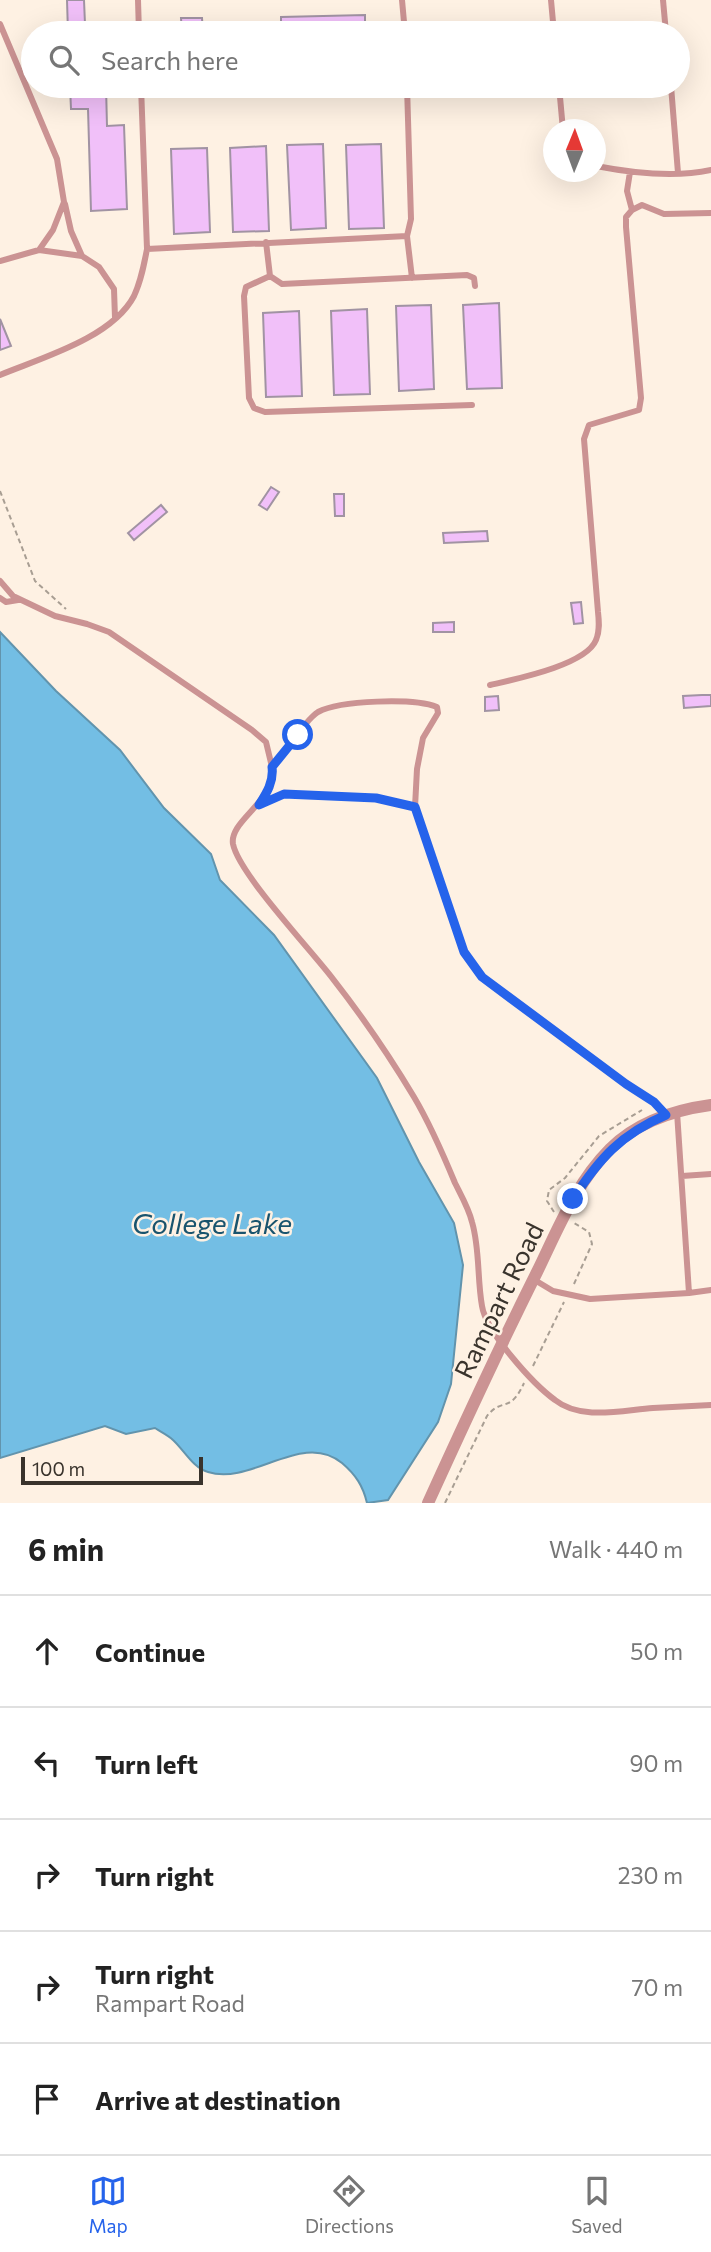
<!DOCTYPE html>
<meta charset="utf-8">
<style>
body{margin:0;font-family:Commissioner,sans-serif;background:#f2f2f2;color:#222}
.compass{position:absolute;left:543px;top:119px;width:63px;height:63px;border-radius:50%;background:#fff;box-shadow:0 7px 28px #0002;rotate:1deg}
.scale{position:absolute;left:21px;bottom:18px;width:182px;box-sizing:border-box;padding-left:7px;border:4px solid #39332c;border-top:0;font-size:19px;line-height:24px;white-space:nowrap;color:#39332c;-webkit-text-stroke:5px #fef1e3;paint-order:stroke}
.stop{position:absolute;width:21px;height:21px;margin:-16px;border:5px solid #2563eb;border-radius:50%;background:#fff}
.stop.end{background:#2563eb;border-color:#fff;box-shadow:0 2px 7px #0008}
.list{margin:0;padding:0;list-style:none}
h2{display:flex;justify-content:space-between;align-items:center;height:91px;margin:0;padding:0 28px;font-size:30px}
h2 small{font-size:23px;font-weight:400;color:#767676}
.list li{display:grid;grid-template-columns:46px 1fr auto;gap:21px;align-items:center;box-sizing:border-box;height:112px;padding:0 28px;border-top:2px solid #e0e0e0}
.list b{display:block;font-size:26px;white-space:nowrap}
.list p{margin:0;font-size:23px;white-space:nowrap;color:#767676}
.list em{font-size:23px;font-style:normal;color:#767676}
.icon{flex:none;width:38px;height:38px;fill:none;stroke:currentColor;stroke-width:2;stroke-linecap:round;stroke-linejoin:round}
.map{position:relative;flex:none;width:711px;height:1503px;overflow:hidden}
.search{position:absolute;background:#fff;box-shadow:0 7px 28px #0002;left:21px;right:21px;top:21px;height:77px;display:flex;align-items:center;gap:18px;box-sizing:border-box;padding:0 24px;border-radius:38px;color:#767676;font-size:26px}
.sheet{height:651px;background:#fff}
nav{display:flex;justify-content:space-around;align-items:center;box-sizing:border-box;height:98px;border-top:2px solid #e0e0e0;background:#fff;font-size:19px;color:#767676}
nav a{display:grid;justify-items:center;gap:4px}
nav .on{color:#2563eb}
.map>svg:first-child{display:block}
.water{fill:#73bee4;stroke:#6294ad;stroke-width:2}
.building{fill:#f1c0f9;stroke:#a193a3;stroke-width:2}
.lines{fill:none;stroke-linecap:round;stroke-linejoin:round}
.path{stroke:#a89e93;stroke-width:2;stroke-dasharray:5 3.5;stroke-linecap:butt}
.lane{stroke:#cb9393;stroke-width:6}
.street{stroke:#cb9393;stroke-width:12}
.route{stroke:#2563eb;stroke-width:9}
.labels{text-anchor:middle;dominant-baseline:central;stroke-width:5;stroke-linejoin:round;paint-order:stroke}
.street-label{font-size:26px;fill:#39332c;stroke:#fef1e3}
.water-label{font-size:28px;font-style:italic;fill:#19546e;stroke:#fef1e3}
</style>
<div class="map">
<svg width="711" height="1503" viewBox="0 0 711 1503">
<rect width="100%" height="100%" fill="#fef1e3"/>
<!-- water -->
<path class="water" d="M0 632 56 691 120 750 164 808 211 854 220 880 274 935 377 1078 419 1162 454 1223 463 1265 451 1384 438 1422 388 1500 367 1503C363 1486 356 1475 342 1463 302 1430 252 1486 208 1472 193 1468 184 1450 173 1440 168 1435 161 1432 155 1428L126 1434 105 1426 0 1458Z"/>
<!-- building -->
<path class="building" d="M67 0H84L85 24H103L104 33H68Z
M365 15V33H281V17Z
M181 18H202L203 33H182Z
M70 86H106L107 126 124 125 127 209 91 211 88 109H71Z
M323 144 326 228 291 230 287 145Z
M381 144 384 228 349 229 346 145Z
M266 146 269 231 233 232 230 148Z
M207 148 210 232 174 234 171 149Z
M499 303 502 388 467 389 463 305Z
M431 305 434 389 399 391 396 306Z
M367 309 370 394 334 395 331 311Z
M299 311 302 396 266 397 263 313Z
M0 319 11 346 0 350Z
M271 487 279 492 267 510 259 505Z
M334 494H344V516H335Z
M161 505 167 512 134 540 128 533Z
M487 531 488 541 444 543 443 533Z
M581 602 583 623 574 624 571 603Z
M454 622V632H433V623Z
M702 695H711V706L684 708 683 696Z
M498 696 499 710 485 711V697Z"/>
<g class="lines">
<!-- path -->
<path class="path" d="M0 491 35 581 66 609
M554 1212 547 1201 549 1190 565 1178 599 1136 642 1110
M574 1284 592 1244 589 1232 574 1223
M533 1366 564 1302
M445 1503 487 1416C502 1397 510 1414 524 1383"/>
<!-- lane -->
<path class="lane" d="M138 0 139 33
M402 0 405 33
M551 0 554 33
M663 0 666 33
M0 24 57 159 64 202 53 230 39 250 0 261
M559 86 563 130
M671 86 678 173
M596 166C632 173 674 178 711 170
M65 204 71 231 82 256 99 267 114 289 115 318
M632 210 642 205 664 214 711 213
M407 236 412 278
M266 242 270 276 246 287 244 296 249 398 254 408 265 412 472 405
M147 249 407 236 411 219 407 86
M39 250 82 256
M270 276 282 284 467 275 474 278 475 286
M0 375C41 358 112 338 134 296 141 281 144 265 147 249L141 86
M0 581 13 596 55 616 87 624 109 632 252 730 266 742 272 767
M0 598 6 602 18 600
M490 685C516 679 586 665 596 640 600 631 599 621 598 612L584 439 589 425 639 410 641 398 626 227V217L632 210 627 191 630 172
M260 805 284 794 376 798 415 807
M665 1114 654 1102 626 1084 482 977 464 952 415 807 417 769 423 738 438 713 437 707C414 698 340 700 318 712 306 719 282 755 272 767 277 801 229 820 233 844 239 874 312 951 333 979 362 1016 390 1057 414 1097 430 1124 443 1154 455 1183 461 1195 469 1209 472 1222 480 1249 477 1278 482 1306 486 1332 533 1384 555 1400 581 1421 623 1410 653 1408 672 1407 692 1406 711 1405
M682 1176 711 1174
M533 1279 553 1291 590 1299 689 1293 677 1112
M689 1293 711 1290"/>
<!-- street -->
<path class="street" d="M428 1503C463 1426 499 1348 537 1272 558 1229 576 1183 610 1149 637 1122 674 1110 711 1105"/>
</g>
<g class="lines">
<!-- route -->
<path class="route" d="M298 735 272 767C274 782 266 794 259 805L284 794 376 798 415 807 464 952 482 977 626 1084 654 1102 666 1115C621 1134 599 1159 573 1199"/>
</g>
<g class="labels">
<!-- street labels -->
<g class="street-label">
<text transform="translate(498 1300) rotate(-64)">Rampart Road</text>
</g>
<!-- water labels -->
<g class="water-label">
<text x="212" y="1223">College Lake</text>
</g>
</g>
</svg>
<svg class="compass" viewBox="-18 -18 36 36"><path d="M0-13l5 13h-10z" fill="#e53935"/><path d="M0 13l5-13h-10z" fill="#767676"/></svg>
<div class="scale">100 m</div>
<div class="stop" style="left:298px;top:735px"></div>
<div class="stop end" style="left:573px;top:1199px"></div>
<div class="search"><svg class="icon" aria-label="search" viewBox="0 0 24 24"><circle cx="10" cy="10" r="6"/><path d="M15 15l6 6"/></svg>Search here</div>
</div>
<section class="sheet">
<h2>6 min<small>Walk · 440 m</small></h2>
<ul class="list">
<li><svg class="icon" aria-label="ahead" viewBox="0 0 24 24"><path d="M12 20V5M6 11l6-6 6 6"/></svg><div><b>Continue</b></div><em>50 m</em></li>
<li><svg class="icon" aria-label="left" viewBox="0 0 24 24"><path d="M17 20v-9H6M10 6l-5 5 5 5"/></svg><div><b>Turn left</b></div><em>90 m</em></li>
<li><svg class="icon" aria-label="right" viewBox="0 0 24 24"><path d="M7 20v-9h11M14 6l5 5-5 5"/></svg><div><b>Turn right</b></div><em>230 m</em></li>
<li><svg class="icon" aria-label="right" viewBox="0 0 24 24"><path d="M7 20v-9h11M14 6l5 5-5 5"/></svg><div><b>Turn right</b><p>Rampart Road</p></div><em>70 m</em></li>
<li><svg class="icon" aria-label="arrive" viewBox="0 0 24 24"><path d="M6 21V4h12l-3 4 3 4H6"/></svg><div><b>Arrive at destination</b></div></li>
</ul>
</section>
<nav>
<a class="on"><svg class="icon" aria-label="map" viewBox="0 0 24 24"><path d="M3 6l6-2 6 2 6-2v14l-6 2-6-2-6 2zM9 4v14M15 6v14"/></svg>Map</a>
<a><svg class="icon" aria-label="directions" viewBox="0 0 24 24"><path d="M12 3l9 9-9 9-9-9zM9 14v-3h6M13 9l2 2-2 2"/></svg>Directions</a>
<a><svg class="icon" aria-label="saved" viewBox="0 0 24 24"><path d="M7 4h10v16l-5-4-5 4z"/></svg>Saved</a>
</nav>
